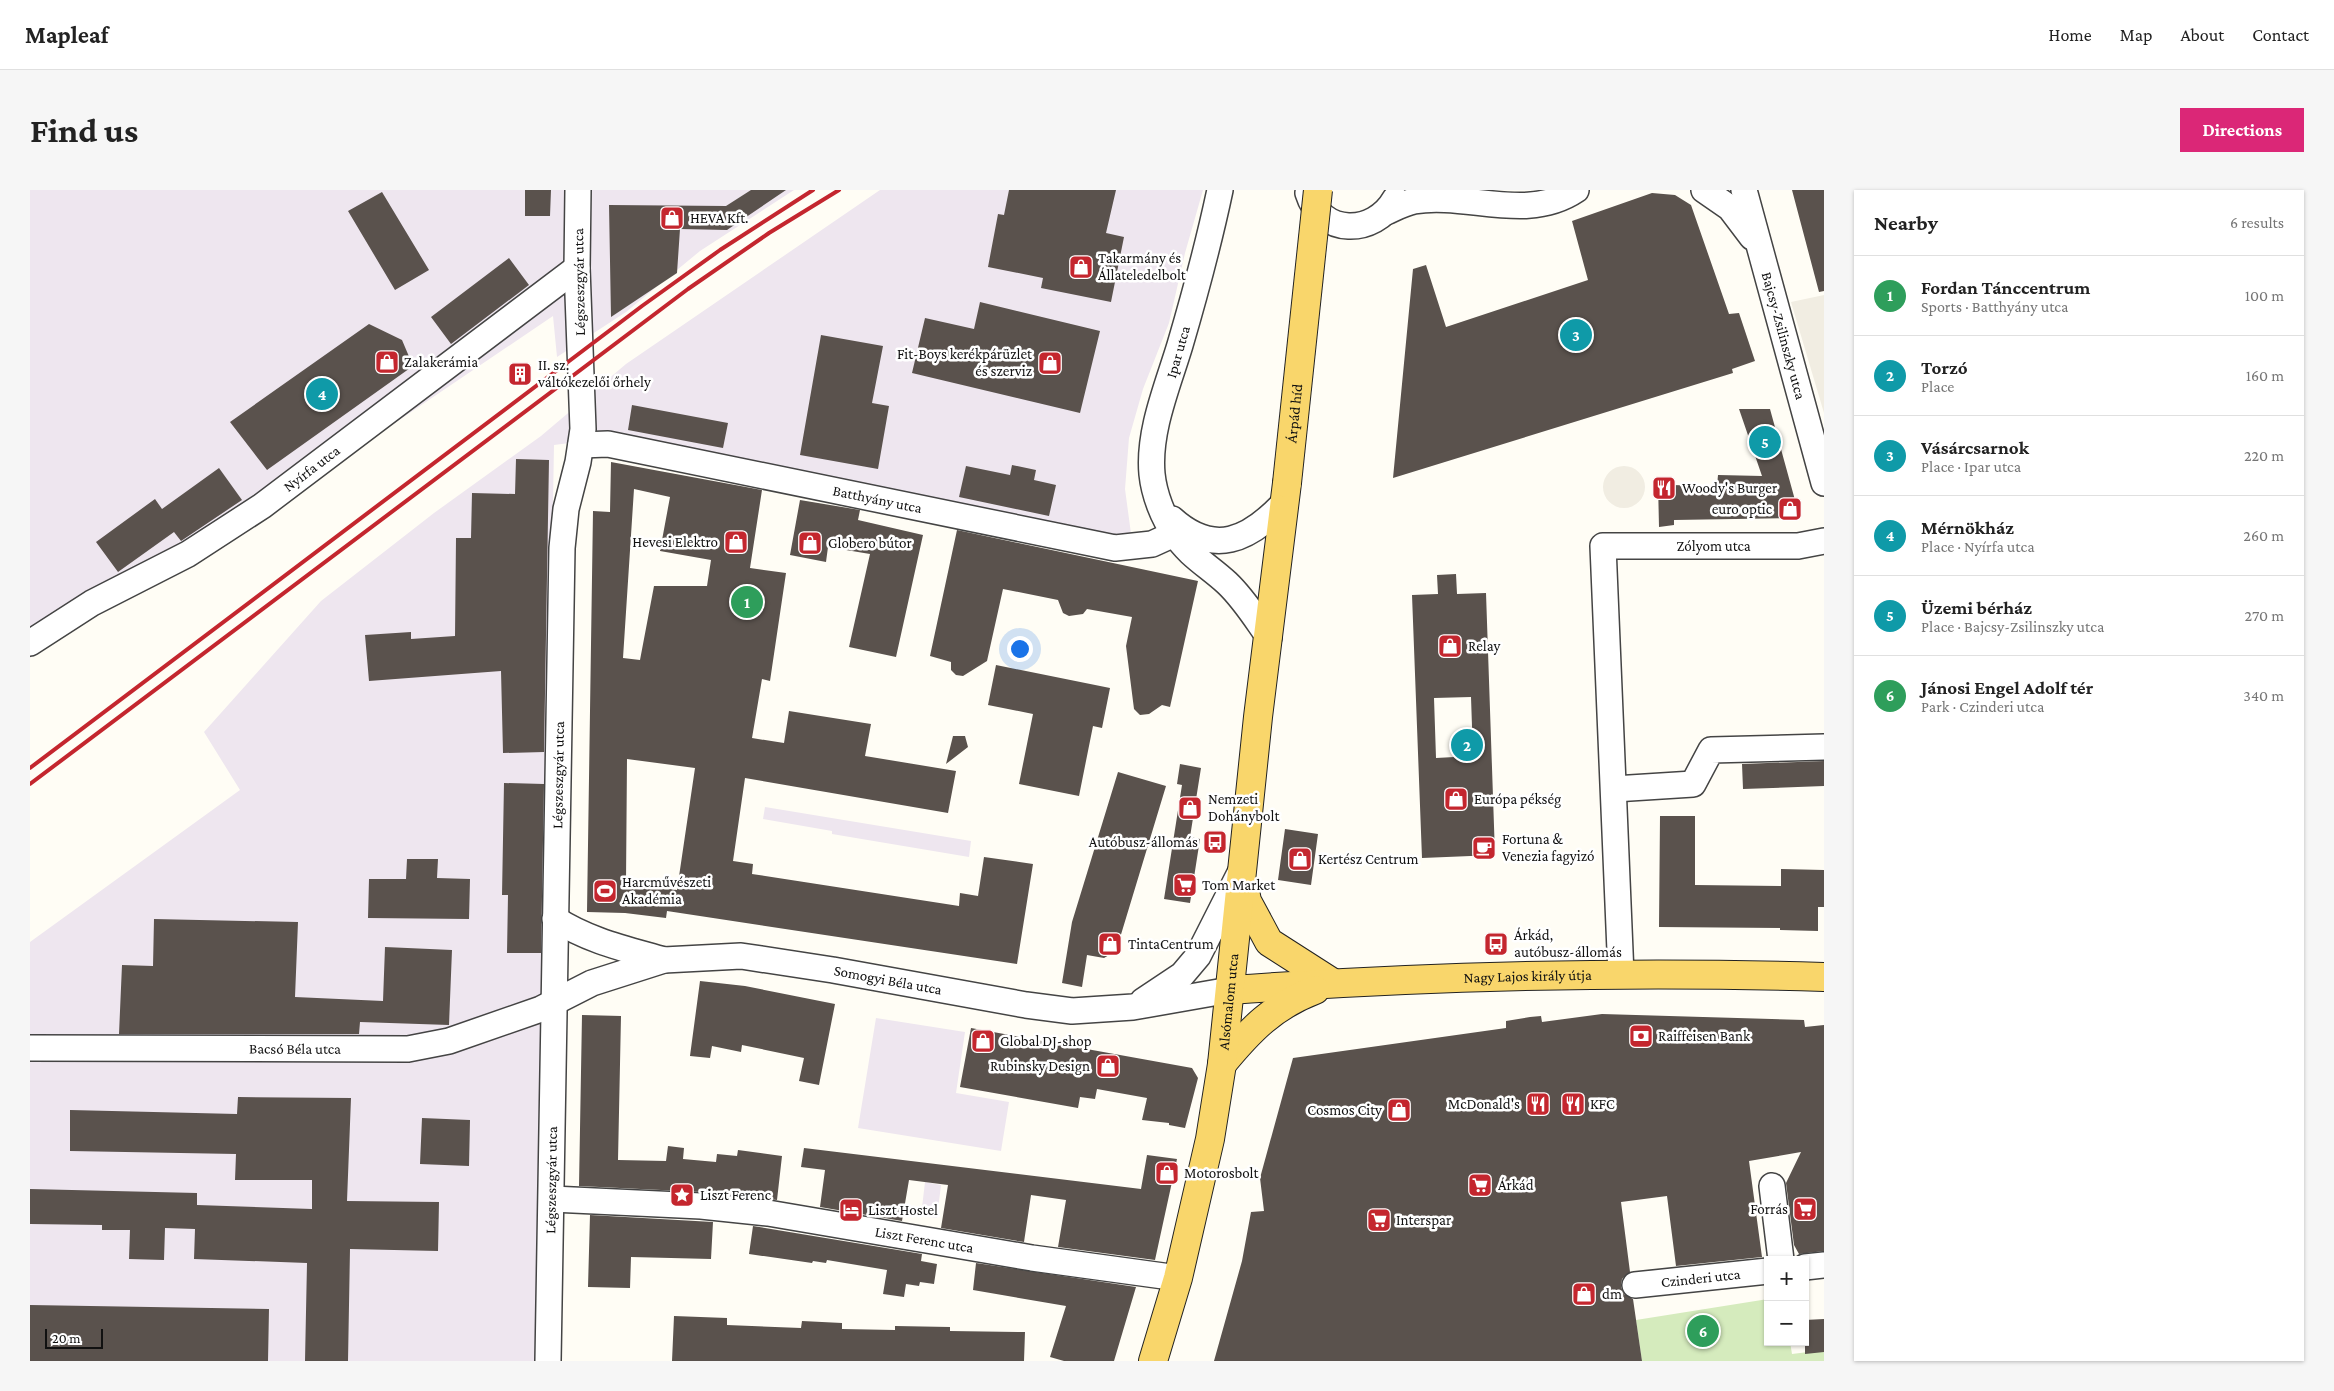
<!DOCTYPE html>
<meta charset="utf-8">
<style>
body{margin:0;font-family:"Crimson Pro",serif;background:#f6f6f6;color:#222}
.controls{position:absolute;right:15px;bottom:15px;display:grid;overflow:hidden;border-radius:0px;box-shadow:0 1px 4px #0004}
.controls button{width:45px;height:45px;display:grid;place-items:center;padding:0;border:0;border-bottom:1px solid #e0e0e0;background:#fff;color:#222;font:25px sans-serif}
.scale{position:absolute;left:15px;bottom:12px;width:58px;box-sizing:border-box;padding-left:5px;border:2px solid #111;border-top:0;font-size:14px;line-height:18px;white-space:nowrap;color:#111;-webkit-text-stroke:4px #fff;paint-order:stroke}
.you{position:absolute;left:989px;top:458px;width:18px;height:18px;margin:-12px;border:4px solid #fff;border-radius:50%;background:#1a73e8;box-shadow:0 0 0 8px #1a73e833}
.badge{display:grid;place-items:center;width:32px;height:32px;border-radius:50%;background:#db2777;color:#fff;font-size:16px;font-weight:700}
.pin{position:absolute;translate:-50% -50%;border:2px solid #fff;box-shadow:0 1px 5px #0006}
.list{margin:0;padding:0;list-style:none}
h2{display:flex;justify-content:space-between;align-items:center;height:65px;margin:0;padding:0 20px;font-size:21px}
h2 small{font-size:16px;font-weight:400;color:#767676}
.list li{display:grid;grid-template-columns:32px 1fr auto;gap:15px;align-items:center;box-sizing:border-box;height:80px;padding:0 20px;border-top:1px solid #e0e0e0}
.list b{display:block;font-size:19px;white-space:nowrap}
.list p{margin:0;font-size:16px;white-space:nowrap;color:#767676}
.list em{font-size:16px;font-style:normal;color:#767676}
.map{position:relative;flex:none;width:1794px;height:1171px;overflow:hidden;border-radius:0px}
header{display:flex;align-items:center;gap:30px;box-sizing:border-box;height:70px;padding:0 25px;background:#fff;border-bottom:1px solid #e0e0e0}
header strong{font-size:24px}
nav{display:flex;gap:28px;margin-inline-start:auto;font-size:18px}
.intro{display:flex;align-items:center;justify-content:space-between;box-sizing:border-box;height:120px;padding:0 30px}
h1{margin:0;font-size:35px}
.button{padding:12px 22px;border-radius:0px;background:#db2777;color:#fff;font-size:18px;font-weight:700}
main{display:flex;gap:30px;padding:0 30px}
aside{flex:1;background:#fff;border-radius:0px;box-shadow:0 1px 4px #0004}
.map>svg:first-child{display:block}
.industrial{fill:#eee6ef}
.green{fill:#d5ebbd}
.plaza{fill:#f1ede2}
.building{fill:#5a524d;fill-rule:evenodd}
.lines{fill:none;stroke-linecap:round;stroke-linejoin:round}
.minor-casing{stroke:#444;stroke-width:28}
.major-casing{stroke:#222;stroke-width:30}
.minor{stroke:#fff;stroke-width:25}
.major{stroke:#f9d66b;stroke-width:28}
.rail{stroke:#c4262e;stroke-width:4}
.major-bridge-casing{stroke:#222;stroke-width:30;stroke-linecap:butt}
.major-bridge{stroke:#f9d66b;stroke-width:28}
.labels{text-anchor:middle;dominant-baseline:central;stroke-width:5;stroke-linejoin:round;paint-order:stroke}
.poi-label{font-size:15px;fill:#111;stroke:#fff;text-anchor:start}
.street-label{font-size:15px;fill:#111;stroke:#fff}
</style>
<header>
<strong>Mapleaf</strong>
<nav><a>Home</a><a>Map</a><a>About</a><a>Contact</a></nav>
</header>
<div class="intro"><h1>Find us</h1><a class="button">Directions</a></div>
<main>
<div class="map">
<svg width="1794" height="1171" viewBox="0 0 1794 1171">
<rect width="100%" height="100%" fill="#fffdf5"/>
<!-- industrial -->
<path class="industrial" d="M0 0H764L670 61 596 122 527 167 523 126 198 346 50 431 0 468Z
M850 0H1173L1155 63 1139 133 1113 199 1099 248 1095 299 1102 351 578 248 524 255 515 771 511 1171H0V752L210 600 174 542 291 411 404 323 511 246 596 174Z
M735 617 941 651 939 667 802 644V641L733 629Z
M846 828 935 842 926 903 979 912 971 961 828 938Z
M895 992 911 995 907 1028 891 1026Z"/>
<!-- green -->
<path class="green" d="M1738 1109V1152H1760L1762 1164 1794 1160V1171H1612L1606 1130Z"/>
<!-- plaza -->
<path class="plaza" d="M1794 105V223L1761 112Z
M1573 297a21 21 0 1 1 42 0a21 21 0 1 1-42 0Z"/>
<!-- building -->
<path class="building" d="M495 0H521L520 26H495Z
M721 0H756L697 40 650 39 647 83 581 127 579 15 696 16Z
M979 0H1086L1076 43 1094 47 1081 112 1011 98 1013 88 958 77 968 24 974 25Z
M1762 0H1794V101L1789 102Z
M352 2 399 80 365 100 318 21Z
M1622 3 1645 5 1661 15 1699 124 1709 123 1725 171 1702 179 1703 183 1363 288 1383 79 1396 75 1416 137 1558 90 1542 31Z
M479 68 499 95 421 154 401 127Z
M950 112 1070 141 1050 223 882 183 895 128 944 139Z
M339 134 372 150 383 176 237 280 200 232Z
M791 145 853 156 842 213 859 216 848 279 770 265Z
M602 215 698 233 693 258 598 240Z
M1709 219H1740L1768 321 1763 328 1644 330V335L1629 337 1628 292 1639 291 1640 295 1687 296 1688 285 1732 286Z
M486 269 519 270 514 562 473 563 471 481 339 491 335 445 381 442V449L425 446 426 348H441L442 303 485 304Z
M581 272 732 300 720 378 756 383 740 491 732 489 722 548 754 553 759 521 841 534 835 566 926 581 918 623 715 588 703 671 723 674 722 684 929 716 930 703 948 706 954 667 1003 674 987 774 637 721 636 728 595 723 557 722 563 321 580 322ZM604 299 640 307 630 361 681 370 677 396H624L610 470 593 468ZM597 569 665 578 647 700 596 693Z
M982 275 1006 280 1004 290 1026 295 1019 326 929 307 936 276 980 285Z
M189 278 212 310 151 351 144 342 88 382 66 352 125 309 132 319Z
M770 310 830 320 828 330 893 345 866 467 819 457 840 364 798 357 796 372 760 365Z
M927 340 1168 391 1140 517 1132 515 1119 524 1110 525 1104 519 1096 456 1102 427 1057 419 1053 424 1039 426 1033 423 1028 410 973 399 957 471 933 486 926 485 921 480V472L900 466Z
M1426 384 1427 404 1456 403 1465 665 1392 668 1382 405 1408 404 1407 385ZM1441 507 1443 566 1406 568 1404 508Z
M966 475 1080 498 1072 538 1063 536 1049 606 989 594 1003 524 958 515Z
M923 546H935L938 557 916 574Z
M1794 571V596L1713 599 1712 574Z
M1150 574 1171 578 1160 647 1170 649 1160 713 1134 709 1152 595 1147 594Z
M1088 582 1136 596 1086 761 1074 768 1057 765 1052 797 1032 793 1042 732Z
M474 593 514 594 511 763H477L478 705H472Z
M1630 626H1665V695L1751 696V679L1794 680V717H1788V741L1750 740V738L1629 737Z
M1255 639 1288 644 1281 695 1248 690Z
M377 669H408L407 688 440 689 439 729 338 728 339 689H376Z
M124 729 268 732 265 807 353 811 355 757 422 760 419 835 330 832 329 844H89L92 775 123 776Z
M670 791 715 796 805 814 789 895 769 891 774 868 712 855 711 862 682 856 680 868 660 866Z
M1572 824 1774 830 1775 837 1794 835V1061L1769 1064 1764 1055 1756 993 1771 962 1719 971 1732 1067 1646 1076 1637 1006 1591 1012 1600 1082 1592 1089 1591 1097 1594 1104 1603 1109 1612 1171H1184L1212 1071 1221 1022 1234 1021 1230 988 1263 868 1476 838V831L1500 827 1511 826 1512 832Z
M552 825 591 826 588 970 636 971 638 956 654 958 653 969 686 972 687 964 707 966 708 960 752 966 747 1010 672 1002 549 996Z
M941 838 1162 878 1168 888 1155 938 1139 935V933L1112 930 1117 908 1067 899 1065 909 1050 907 1048 918 930 897Z
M208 907 321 908 317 1011 409 1012 408 1061 320 1059 318 1171H275L277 1073 164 1069 165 1039 135 1038 134 1070 99 1069 100 1040H72V1035L0 1034V999L167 1003V1015L282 1019V990H205L206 964 40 961V920L207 924Z
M392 928 440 930 439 976 390 974Z
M774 958 1111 999 1117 965 1147 969 1125 1070 1028 1057 1036 1010 1001 1005 994 1052 911 1038 918 995 879 990 872 1031 790 1017 795 980 771 977Z
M560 1025 683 1032 681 1069 601 1067 600 1098 558 1097Z
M723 1036 892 1064 891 1071 907 1074 904 1094 890 1092 889 1096 876 1094 874 1107 853 1104 857 1080 797 1070 796 1073 783 1071 782 1073 719 1064Z
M946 1073 1106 1097 1084 1171H1034L1020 1167 1036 1116 943 1100Z
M0 1115 239 1119 238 1171H0Z
M644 1126 697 1128V1135L771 1138 772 1131 812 1133V1139L865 1140V1136L920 1137V1141L995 1142 994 1171H642Z
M1794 1129V1162L1775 1164V1130Z"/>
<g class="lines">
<!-- minor casing -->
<g class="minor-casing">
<g id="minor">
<path d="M1190 0C1179 52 1165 104 1150 155 1138 195 1118 241 1122 284 1124 304 1133 328 1145 344 1158 365 1180 377 1197 393 1214 409 1226 429 1239 447"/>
<path d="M1674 0 1700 18 1722 47"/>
<path id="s1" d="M1714 0 1794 293"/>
<path d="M1278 3C1291 46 1344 46 1365 9"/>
<path d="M1356 22C1365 18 1374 13 1384 11 1437 2 1497 33 1546 0"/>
<path id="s2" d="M551 255 578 254 1085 358 1122 354 1144 344"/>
<path d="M1142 329C1184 367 1219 350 1254 313"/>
<path id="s3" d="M0 453 62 413 158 364 232 316 547 78"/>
<path d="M1584 599 1663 594 1681 560 1794 557"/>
<path d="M525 729C559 751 596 759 634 770"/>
<path id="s4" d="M1591 785 1573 356H1768L1794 351"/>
<path d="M1113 811 1152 785 1168 766 1210 683"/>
<path id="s5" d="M0 858 378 859 419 851 511 819 562 793 634 770 711 766 803 780 996 815 1042 821 1103 817 1200 800"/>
<path d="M1742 996 1751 1070"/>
<path id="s6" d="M522 1009 671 1016 738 1023 1002 1068 1148 1088"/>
<path d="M1775 1077 1794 1075"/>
<path id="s7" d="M1605 1095 1738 1081"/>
<path id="s8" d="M518 1171 532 358 536 319 548 272 553 239 547 78 548 0"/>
</g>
</g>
<!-- major casing -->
<g class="major-casing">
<g id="major">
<path d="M1214 696 1217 711 1239 752 1303 793"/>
<path id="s9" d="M1200 800C1398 786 1596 781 1794 787"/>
<path d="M1192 874C1220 840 1243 816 1285 800"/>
<path id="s10" d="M1123 1171 1148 1088 1180 949 1192 874 1228 527 1257 293"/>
</g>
</g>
<!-- minor -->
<use href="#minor" class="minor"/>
<!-- major -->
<use href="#major" class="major"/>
<!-- rail -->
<path class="rail" d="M0 578 612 116 690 60 783 0
M0 594 658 99 739 43 809 0"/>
<!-- major-bridge casing -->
<g class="major-bridge-casing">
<g id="major-bridge">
<path id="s11" d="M1257 293 1288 0"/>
</g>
</g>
<!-- major-bridge -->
<use href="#major-bridge" class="major-bridge"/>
</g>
<!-- icons -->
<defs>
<g id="shop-square" transform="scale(1.25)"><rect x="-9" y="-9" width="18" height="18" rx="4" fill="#c4262e" stroke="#fff"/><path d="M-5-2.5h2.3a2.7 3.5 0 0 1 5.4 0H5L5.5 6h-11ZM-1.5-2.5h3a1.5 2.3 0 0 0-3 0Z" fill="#fff"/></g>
<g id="building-square" transform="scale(1.25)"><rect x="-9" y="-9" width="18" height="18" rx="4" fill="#c4262e" stroke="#fff"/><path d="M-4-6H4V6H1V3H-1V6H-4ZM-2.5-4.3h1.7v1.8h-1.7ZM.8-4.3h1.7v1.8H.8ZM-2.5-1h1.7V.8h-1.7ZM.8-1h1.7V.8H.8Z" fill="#fff"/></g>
<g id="restaurant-square" transform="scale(1.25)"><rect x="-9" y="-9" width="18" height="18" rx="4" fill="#c4262e" stroke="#fff"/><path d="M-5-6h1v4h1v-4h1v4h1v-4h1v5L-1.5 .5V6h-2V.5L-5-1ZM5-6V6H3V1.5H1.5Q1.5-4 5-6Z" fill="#fff"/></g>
<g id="bus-square" transform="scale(1.25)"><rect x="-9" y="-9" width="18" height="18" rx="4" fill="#c4262e" stroke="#fff"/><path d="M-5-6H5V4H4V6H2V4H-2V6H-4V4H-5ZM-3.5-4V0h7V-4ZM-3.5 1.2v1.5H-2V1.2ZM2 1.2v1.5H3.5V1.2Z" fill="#fff"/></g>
<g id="cafe-square" transform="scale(1.25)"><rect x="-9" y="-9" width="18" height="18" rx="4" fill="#c4262e" stroke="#fff"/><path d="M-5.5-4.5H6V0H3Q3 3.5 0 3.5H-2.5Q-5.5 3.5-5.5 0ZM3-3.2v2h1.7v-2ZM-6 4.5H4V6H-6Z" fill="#fff"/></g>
<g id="supermarket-square" transform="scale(1.25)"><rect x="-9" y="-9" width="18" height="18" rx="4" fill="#c4262e" stroke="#fff"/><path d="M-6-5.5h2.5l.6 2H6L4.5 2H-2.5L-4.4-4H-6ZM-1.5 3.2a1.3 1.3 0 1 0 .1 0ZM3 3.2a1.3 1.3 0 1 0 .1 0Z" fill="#fff"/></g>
<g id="stadium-square" transform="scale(1.25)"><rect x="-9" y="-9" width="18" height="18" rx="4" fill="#c4262e" stroke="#fff"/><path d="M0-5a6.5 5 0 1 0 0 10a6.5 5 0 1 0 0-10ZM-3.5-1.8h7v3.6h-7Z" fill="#fff"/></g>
<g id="bank-square" transform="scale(1.25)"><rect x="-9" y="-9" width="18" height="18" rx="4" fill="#c4262e" stroke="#fff"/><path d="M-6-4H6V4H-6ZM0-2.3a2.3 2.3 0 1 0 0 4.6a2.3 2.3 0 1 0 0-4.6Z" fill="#fff"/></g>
<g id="sight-square" transform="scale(1.25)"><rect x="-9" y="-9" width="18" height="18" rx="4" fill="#c4262e" stroke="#fff"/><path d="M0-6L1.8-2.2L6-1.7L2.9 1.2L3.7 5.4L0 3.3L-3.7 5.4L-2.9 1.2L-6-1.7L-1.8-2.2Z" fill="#fff"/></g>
<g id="hotel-square" transform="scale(1.25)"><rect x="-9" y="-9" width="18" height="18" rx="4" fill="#c4262e" stroke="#fff"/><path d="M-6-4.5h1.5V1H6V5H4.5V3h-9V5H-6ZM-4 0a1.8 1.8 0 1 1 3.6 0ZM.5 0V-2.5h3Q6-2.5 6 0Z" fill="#fff"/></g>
</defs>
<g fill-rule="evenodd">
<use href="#shop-square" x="642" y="28"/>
<use href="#shop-square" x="1051" y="77"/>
<use href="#shop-square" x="357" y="172"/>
<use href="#shop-square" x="1020" y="173"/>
<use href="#building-square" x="490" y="184"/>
<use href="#restaurant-square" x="1634" y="298"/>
<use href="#shop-square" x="1760" y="319"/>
<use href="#shop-square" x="706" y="352"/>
<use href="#shop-square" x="780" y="353"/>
<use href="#shop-square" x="1420" y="456"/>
<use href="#shop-square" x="1426" y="609"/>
<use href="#shop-square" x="1160" y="618"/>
<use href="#bus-square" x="1185" y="652"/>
<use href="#cafe-square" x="1454" y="658"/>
<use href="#shop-square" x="1270" y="669"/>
<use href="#supermarket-square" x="1155" y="695"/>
<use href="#stadium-square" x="575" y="701"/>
<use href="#shop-square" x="1080" y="754"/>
<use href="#bus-square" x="1466" y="754"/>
<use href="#bank-square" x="1611" y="846"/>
<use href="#shop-square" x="953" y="851"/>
<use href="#shop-square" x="1078" y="876"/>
<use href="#restaurant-square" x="1508" y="914"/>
<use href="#restaurant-square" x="1543" y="914"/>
<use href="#shop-square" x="1369" y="920"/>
<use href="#shop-square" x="1137" y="983"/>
<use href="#supermarket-square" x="1450" y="995"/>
<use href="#sight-square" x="652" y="1005"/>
<use href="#supermarket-square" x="1775" y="1019"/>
<use href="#hotel-square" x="821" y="1020"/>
<use href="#supermarket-square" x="1349" y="1030"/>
<use href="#shop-square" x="1554" y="1104"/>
</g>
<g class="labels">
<!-- poi labels -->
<g class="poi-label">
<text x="660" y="28">HEVA Kft.</text>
<text x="1068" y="68">Takarmány és<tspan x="1068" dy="17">Állateledelbolt</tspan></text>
<text x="1002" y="164" text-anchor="end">Fit-Boys kerékpárüzlet<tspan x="1002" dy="17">és szerviz</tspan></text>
<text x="374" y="172">Zalakerámia</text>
<text x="508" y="175">II. sz.<tspan x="508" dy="17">váltókezelői őrhely</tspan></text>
<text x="1652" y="298">Woody's Burger</text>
<text x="1742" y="319" text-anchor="end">euro optic</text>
<text x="688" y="352" text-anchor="end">Hevesi Elektro</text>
<text x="798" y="353">Globero bútor</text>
<text x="1438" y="456">Relay</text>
<text x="1178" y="609">Nemzeti<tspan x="1178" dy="17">Dohánybolt</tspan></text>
<text x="1444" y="609">Európa pékség</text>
<text x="1472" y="649">Fortuna &amp;<tspan x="1472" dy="17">Venezia fagyizó</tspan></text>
<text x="1168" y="652" text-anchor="end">Autóbusz-állomás</text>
<text x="1288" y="669">Kertész Centrum</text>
<text x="592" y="692">Harcművészeti<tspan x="592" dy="17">Akadémia</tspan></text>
<text x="1172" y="695">Tom Market</text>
<text x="1484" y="745">Árkád,<tspan x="1484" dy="17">autóbusz-állomás</tspan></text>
<text x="1098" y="754">TintaCentrum</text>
<text x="1628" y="846">Raiffeisen Bank</text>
<text x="970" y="851">Global DJ-shop</text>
<text x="1060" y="876" text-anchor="end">Rubinsky Design</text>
<text x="1490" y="914" text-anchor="end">McDonald's</text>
<text x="1560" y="914">KFC</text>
<text x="1352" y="920" text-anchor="end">Cosmos City</text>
<text x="1154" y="983">Motorosbolt</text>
<text x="1468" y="995">Árkád</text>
<text x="670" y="1005">Liszt Ferenc</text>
<text x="1758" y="1019" text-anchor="end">Forrás</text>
<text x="838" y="1020">Liszt Hostel</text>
<text x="1366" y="1030">Interspar</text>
<text x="1572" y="1104">dm</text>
</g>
<!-- street labels -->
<g class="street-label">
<text transform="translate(549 92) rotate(-91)">Légszeszgyár utca</text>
<text stroke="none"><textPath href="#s1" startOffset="151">Bajcsy-Zsilinszky utca</textPath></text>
<text transform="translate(1148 162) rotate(-74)">Ipar utca</text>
<text stroke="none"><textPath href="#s11" startOffset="70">Árpád híd</textPath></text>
<text stroke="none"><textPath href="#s3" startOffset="332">Nyírfa utca</textPath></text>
<text stroke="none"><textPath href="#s2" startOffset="302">Batthyány utca</textPath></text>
<text stroke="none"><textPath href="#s4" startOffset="540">Zólyom utca</textPath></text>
<text stroke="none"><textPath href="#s8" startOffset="586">Légszeszgyár utca</textPath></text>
<text stroke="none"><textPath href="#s9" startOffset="298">Nagy Lajos király útja</textPath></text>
<text stroke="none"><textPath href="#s5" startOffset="876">Somogyi Béla utca</textPath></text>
<text stroke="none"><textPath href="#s10" startOffset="368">Alsómalom utca</textPath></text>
<text stroke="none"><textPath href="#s5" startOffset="265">Bacsó Béla utca</textPath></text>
<text stroke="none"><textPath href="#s8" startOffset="181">Légszeszgyár utca</textPath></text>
<text stroke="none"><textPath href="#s6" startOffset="375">Liszt Ferenc utca</textPath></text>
<text stroke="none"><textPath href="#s7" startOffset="66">Czinderi utca</textPath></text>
</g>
</g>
</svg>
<div class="controls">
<button>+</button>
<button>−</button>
</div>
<div class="scale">20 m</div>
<div class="you"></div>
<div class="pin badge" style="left:717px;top:412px;background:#2e9e5b">1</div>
<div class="pin badge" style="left:1437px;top:555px;background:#0f9aa8">2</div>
<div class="pin badge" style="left:1546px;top:145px;background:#0f9aa8">3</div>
<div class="pin badge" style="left:292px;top:204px;background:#0f9aa8">4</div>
<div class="pin badge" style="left:1735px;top:252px;background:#0f9aa8">5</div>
<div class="pin badge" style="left:1673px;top:1141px;background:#2e9e5b">6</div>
</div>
<aside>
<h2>Nearby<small>6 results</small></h2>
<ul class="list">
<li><span class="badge" style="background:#2e9e5b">1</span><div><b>Fordan Tánccentrum</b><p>Sports · Batthyány utca</p></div><em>100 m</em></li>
<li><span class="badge" style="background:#0f9aa8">2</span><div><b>Torzó</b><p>Place</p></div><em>160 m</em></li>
<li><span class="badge" style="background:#0f9aa8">3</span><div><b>Vásárcsarnok</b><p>Place · Ipar utca</p></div><em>220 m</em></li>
<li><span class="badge" style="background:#0f9aa8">4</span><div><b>Mérnökház</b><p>Place · Nyírfa utca</p></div><em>260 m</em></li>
<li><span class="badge" style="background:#0f9aa8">5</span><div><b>Üzemi bérház</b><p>Place · Bajcsy-Zsilinszky utca</p></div><em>270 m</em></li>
<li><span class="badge" style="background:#2e9e5b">6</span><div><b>Jánosi Engel Adolf tér</b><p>Park · Czinderi utca</p></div><em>340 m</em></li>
</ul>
</aside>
</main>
